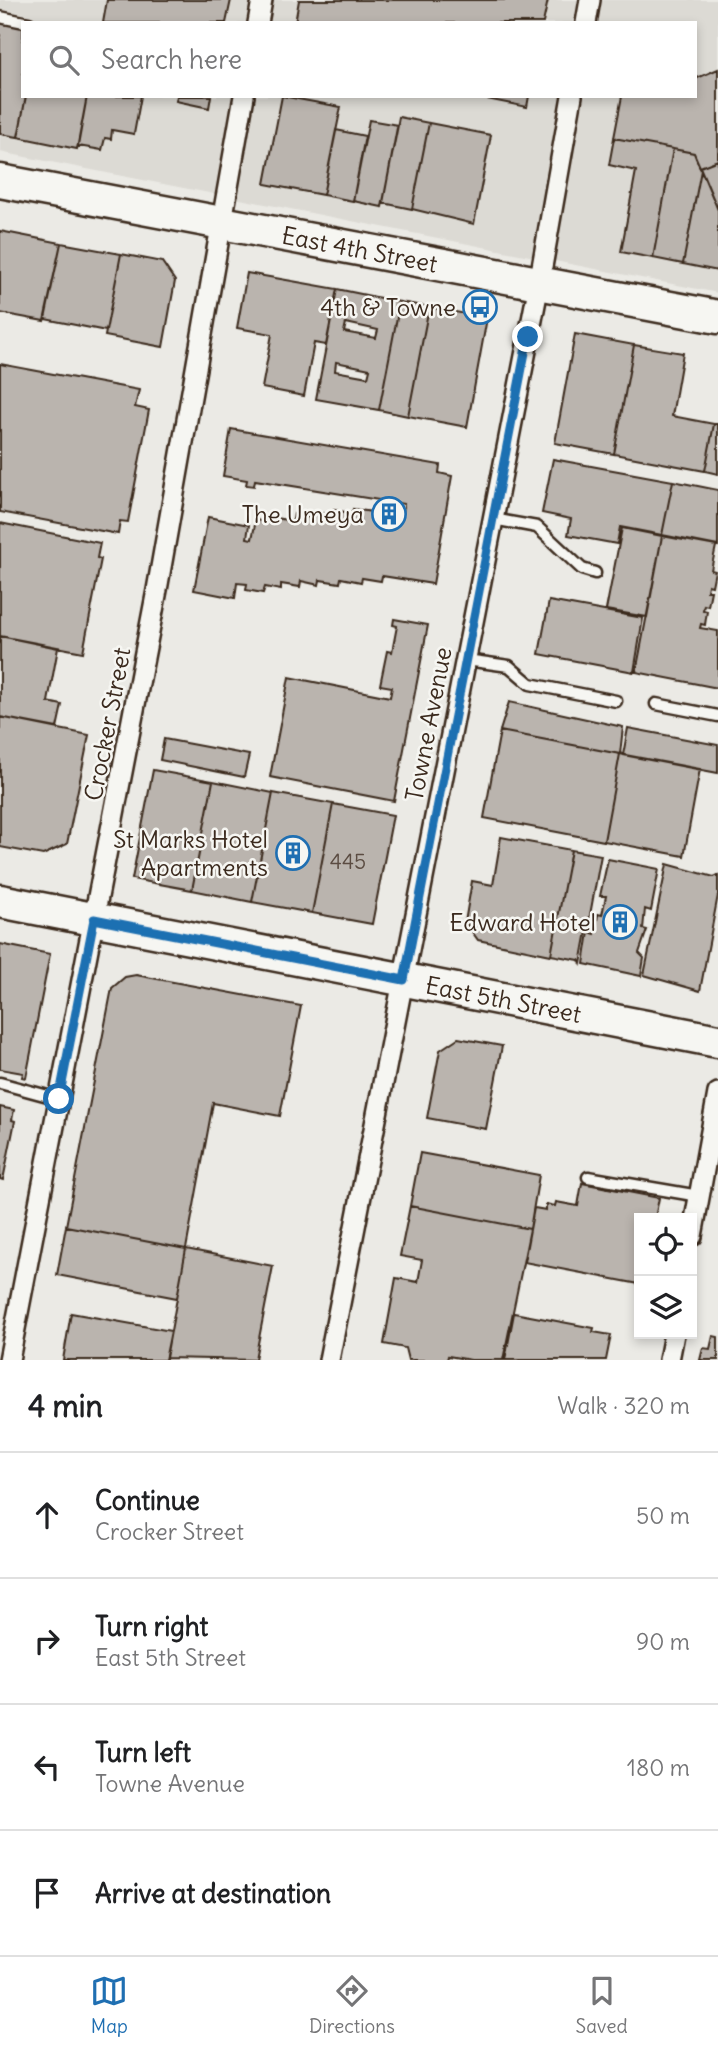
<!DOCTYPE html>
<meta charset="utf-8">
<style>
body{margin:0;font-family:Delius,sans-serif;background:#f6f6f6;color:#202124}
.controls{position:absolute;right:21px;bottom:21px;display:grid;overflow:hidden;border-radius:0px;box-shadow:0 4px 10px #0003}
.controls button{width:63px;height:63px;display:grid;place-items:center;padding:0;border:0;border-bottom:2px solid #e0e0e0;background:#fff;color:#202124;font:35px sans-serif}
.stop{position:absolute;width:21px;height:21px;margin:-16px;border:5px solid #1f6fb2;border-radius:50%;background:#fff}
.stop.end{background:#1f6fb2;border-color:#fff;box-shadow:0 2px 7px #0008}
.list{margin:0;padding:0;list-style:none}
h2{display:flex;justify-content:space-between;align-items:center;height:91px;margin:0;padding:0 28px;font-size:30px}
h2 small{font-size:23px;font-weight:400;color:#757577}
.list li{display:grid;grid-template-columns:46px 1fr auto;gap:21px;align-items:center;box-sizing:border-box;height:126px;padding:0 28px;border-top:2px solid #e0e0e0}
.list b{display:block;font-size:26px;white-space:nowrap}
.list p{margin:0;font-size:23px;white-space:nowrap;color:#757577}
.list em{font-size:23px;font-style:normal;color:#757577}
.icon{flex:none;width:38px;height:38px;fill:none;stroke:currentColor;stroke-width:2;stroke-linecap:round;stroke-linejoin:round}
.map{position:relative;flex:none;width:718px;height:1360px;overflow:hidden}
.search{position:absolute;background:#fff;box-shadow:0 4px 10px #0003;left:21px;right:21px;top:21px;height:77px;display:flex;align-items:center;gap:18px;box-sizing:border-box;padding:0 24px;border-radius:0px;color:#757577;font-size:26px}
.sheet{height:595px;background:#fff}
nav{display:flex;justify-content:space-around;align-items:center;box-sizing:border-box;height:98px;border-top:2px solid #e0e0e0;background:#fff;font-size:19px;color:#757577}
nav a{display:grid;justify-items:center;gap:4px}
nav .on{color:#1f6fb2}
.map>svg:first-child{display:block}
.built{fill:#dcdad4;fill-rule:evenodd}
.building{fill:#bab4ae;stroke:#3b2a1e;stroke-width:2;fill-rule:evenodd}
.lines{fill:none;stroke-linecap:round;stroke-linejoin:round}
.service-casing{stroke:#3b2a1e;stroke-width:15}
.minor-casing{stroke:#3b2a1e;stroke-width:24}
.primary-casing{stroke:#3b2a1e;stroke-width:37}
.service{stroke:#f6f6f2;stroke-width:10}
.minor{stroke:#f6f6f2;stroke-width:19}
.primary{stroke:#f6f6f2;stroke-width:32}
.route{stroke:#1f6fb2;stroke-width:9}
.labels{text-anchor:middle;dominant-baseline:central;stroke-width:5;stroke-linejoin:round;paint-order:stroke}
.number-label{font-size:21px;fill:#5b4c42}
.street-label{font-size:24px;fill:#3b2a1e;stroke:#f6f6f2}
.poi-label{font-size:24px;fill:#3b2a1e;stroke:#f6f6f2;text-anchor:end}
</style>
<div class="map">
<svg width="718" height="1360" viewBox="0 0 718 1360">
<rect width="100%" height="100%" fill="#ebeae5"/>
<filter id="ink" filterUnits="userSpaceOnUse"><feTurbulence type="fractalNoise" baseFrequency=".0143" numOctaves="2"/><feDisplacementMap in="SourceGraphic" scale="14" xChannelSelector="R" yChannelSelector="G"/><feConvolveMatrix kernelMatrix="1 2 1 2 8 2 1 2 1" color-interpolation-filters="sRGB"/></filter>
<g filter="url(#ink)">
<!-- built -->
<path class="built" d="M0 0H718V293L0 152ZM23 23H695V96H23Z"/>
<!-- building -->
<path class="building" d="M107 0H231L226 23H103Z
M299 0H548L543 23H295Z
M0 22 23 26V96H26L18 137 0 134Z
M718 69V160L700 167 694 153 614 138 622 96H695V79Z
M26 96H87L77 149 18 137Z
M87 96H141L134 134 112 130 111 139 105 138 102 150 78 146Z
M177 96H211L209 108 176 101Z
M282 96 341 107 323 195 265 184Z
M472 96H529L527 107Z
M399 117 429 123 412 209 383 203Z
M369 120 398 125 382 207 353 201Z
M429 123 491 135 474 224 412 209Z
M336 130 365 136 353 201 323 195Z
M614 138 673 149 653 258 621 252 636 171 609 165Z
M673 149 694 153 701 170 683 264 653 258Z
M718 160V210L700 167Z
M701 170 718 210V271L683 264Z
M0 231 61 243 44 321 0 313Z
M61 243 121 254 106 331 45 319Z
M121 254 162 262 175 281 163 347 105 336Z
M247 273 337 289 326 345 314 343 304 396 262 388 272 334 237 328Z
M337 289 400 302 379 410 316 399ZM346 323 378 330 376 338 344 332ZM336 362 370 369 368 377 335 371Z
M400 302 429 307 408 416 379 410Z
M429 307 487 318 467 427 408 416Z
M575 334 634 345 614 454 555 443Z
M634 345 683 353 672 416 714 424 705 471 614 454Z
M0 364 139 390 135 407 149 410 128 522 120 521 118 534 0 512Z
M714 424H718V474L705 471Z
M231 429 440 465 439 473 452 476 433 584 382 576 381 581 362 578 361 582 341 578 340 583 320 580 319 585 301 581 300 587 281 584V590L265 587 263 593 246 590 247 584 237 583 235 598 194 590 208 517 249 525 247 538 252 539 256 520 274 524 275 518 293 521 294 514 312 518 314 512 332 515 333 510 352 513 353 509 372 512 373 508 403 513 404 504 255 480 254 486 246 485 247 480 223 476Z
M553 459 673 481 662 535 620 527 617 544 568 535 571 519 542 513Z
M673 481 718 490V546L662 535Z
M0 523 100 543 97 558 101 559 83 652 0 636Z
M622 528 662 536 647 617 606 610Z
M662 536 716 546 711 570 715 571 712 586 708 585 707 591H711L708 606 704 605 703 610 707 611 705 625 701 624 700 628 718 631V688L636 672Z
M549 601 643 618 634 672 539 654Z
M394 619 428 625 394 801 270 777 289 677 390 697 392 687 380 685 387 651 392 652 397 626 393 625Z
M0 636 58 648 48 702 62 705 57 728 0 717Z
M509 702 623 727 620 754 500 731Z
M0 717 89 735 67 844 43 855 0 847Z
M628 728 718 745V773L623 755Z
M500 731 620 754 604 841 484 818Z
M164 739 249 755 244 777 160 760Z
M620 754 700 769 684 856 604 841Z
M153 770 213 781 192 890 132 879Z
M213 781 273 793 252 902 192 890Z
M273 793 333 804 312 913 252 902Z
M333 804 393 815 372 924 312 913Z
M501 837 571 850 551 955 478 940 465 922 472 881 493 885Z
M571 850 601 855 581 964 579 960 551 955Z
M608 859 659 869 651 911 645 909 643 929 647 930 639 953 644 958 641 976 584 964 589 932 595 934 598 914 602 915 606 896H600Z
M667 864 714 877 718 875V895L700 991 644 975Z
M0 944 50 954 26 1078 22 1077 23 1073 0 1069Z
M136 975 301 1006 280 1116 213 1103 186 1249 66 1226 112 988 125 977Z
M458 1038 502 1046 486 1129 427 1118 440 1050Z
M0 1107 14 1110 12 1120 15 1121 3 1180 0 1179Z
M420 1153 539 1175 530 1229 410 1206Z
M582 1183 659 1198 655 1218H639V1284L524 1262 534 1208 546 1210V1204L555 1206 556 1202 578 1206Z
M410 1206 530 1229 503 1360H471L448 1356 447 1360H408L405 1348 384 1344 396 1278 418 1282 422 1260 400 1256Z
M66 1226 186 1249 177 1298 57 1275Z
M186 1249 273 1266 255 1359 258 1360 166 1358Z
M71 1313 171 1331 165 1360H63Z
M514 1313 594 1328 593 1332 611 1335 606 1360H505Z
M713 1336 718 1337V1360H700L703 1348 710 1349Z"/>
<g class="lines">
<!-- service casing -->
<g class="service-casing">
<path id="service" d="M0 17 29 23
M493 519 537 527 582 569 595 573
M466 660 509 666 530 684 616 701
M656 704 718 716
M0 1083 59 1099
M588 1177 699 1196"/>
</g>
<!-- minor casing -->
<g class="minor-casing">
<path id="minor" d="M258 23 262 0
M586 23 590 0
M692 1236 718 1093
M9 1360 157 590 244 96
M329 1360 539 284 572 96
M669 1360 674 1334"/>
</g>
<!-- primary casing -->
<g class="primary-casing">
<g id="primary">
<path id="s1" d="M0 181 718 317"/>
<path id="s2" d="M0 901 718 1041"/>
</g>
</g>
<!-- service -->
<use href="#service" class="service"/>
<!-- minor -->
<use href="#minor" class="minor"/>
<!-- primary -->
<use href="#primary" class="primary"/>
</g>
</g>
<g class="lines" filter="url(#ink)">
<!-- route -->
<path class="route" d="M59 1099 94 919 404 980 528 337"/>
</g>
<!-- icons -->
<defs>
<g id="bus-ring" transform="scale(1.75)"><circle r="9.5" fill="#f6f6f2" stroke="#1f6fb2" stroke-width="1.5"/><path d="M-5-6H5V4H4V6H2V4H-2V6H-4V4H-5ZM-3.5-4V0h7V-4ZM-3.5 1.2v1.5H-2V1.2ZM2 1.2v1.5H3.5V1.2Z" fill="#1f6fb2"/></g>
<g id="building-ring" transform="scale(1.75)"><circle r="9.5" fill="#f6f6f2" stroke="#1f6fb2" stroke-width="1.5"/><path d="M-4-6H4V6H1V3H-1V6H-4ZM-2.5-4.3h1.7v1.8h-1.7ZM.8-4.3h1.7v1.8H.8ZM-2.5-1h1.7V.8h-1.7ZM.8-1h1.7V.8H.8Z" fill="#1f6fb2"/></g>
</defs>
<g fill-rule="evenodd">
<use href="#bus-ring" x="480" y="307"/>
<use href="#building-ring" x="389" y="514"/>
<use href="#building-ring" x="293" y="853"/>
<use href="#building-ring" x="620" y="922"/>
</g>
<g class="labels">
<!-- number labels -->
<g class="number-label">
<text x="348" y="861">445</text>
</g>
<!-- street labels -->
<g class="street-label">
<text stroke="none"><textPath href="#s1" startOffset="366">East 4th Street</textPath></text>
<text transform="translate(107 724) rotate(-79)">Crocker Street</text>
<text transform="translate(428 724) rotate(-79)">Towne Avenue</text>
<text stroke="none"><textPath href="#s2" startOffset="513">East 5th Street</textPath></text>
</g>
<!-- poi labels -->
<g class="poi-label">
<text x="456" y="307">4th &amp; Towne</text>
<text x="364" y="514">The Umeya</text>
<text x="268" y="839">St Marks Hotel<tspan x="268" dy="28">Apartments</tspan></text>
<text x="596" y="922">Edward Hotel</text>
</g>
</g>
</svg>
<div class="controls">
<button><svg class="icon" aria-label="locate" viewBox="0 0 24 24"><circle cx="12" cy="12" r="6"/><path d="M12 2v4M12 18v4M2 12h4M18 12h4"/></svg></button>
<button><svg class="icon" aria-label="layers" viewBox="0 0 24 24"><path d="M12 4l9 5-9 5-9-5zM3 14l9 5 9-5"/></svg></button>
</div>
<div class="stop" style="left:59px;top:1099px"></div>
<div class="stop end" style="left:528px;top:337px"></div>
<div class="search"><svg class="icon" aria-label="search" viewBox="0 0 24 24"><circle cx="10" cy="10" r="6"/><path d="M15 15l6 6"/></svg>Search here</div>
</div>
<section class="sheet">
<h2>4 min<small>Walk · 320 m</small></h2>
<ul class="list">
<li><svg class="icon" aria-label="ahead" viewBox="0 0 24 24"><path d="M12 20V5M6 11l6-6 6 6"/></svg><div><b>Continue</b><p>Crocker Street</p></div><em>50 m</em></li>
<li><svg class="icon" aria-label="right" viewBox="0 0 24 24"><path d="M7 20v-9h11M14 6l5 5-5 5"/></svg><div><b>Turn right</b><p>East 5th Street</p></div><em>90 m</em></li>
<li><svg class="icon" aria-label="left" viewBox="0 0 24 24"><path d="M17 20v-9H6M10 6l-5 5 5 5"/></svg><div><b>Turn left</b><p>Towne Avenue</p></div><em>180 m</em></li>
<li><svg class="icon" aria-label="arrive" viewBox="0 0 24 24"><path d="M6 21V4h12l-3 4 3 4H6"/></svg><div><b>Arrive at destination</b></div></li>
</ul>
</section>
<nav>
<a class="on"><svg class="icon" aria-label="map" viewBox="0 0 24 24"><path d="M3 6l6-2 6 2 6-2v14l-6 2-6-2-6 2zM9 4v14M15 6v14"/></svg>Map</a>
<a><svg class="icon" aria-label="directions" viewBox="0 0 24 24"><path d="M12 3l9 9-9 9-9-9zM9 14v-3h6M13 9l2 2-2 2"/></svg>Directions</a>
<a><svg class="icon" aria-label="saved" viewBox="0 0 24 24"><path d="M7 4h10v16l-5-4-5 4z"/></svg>Saved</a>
</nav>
